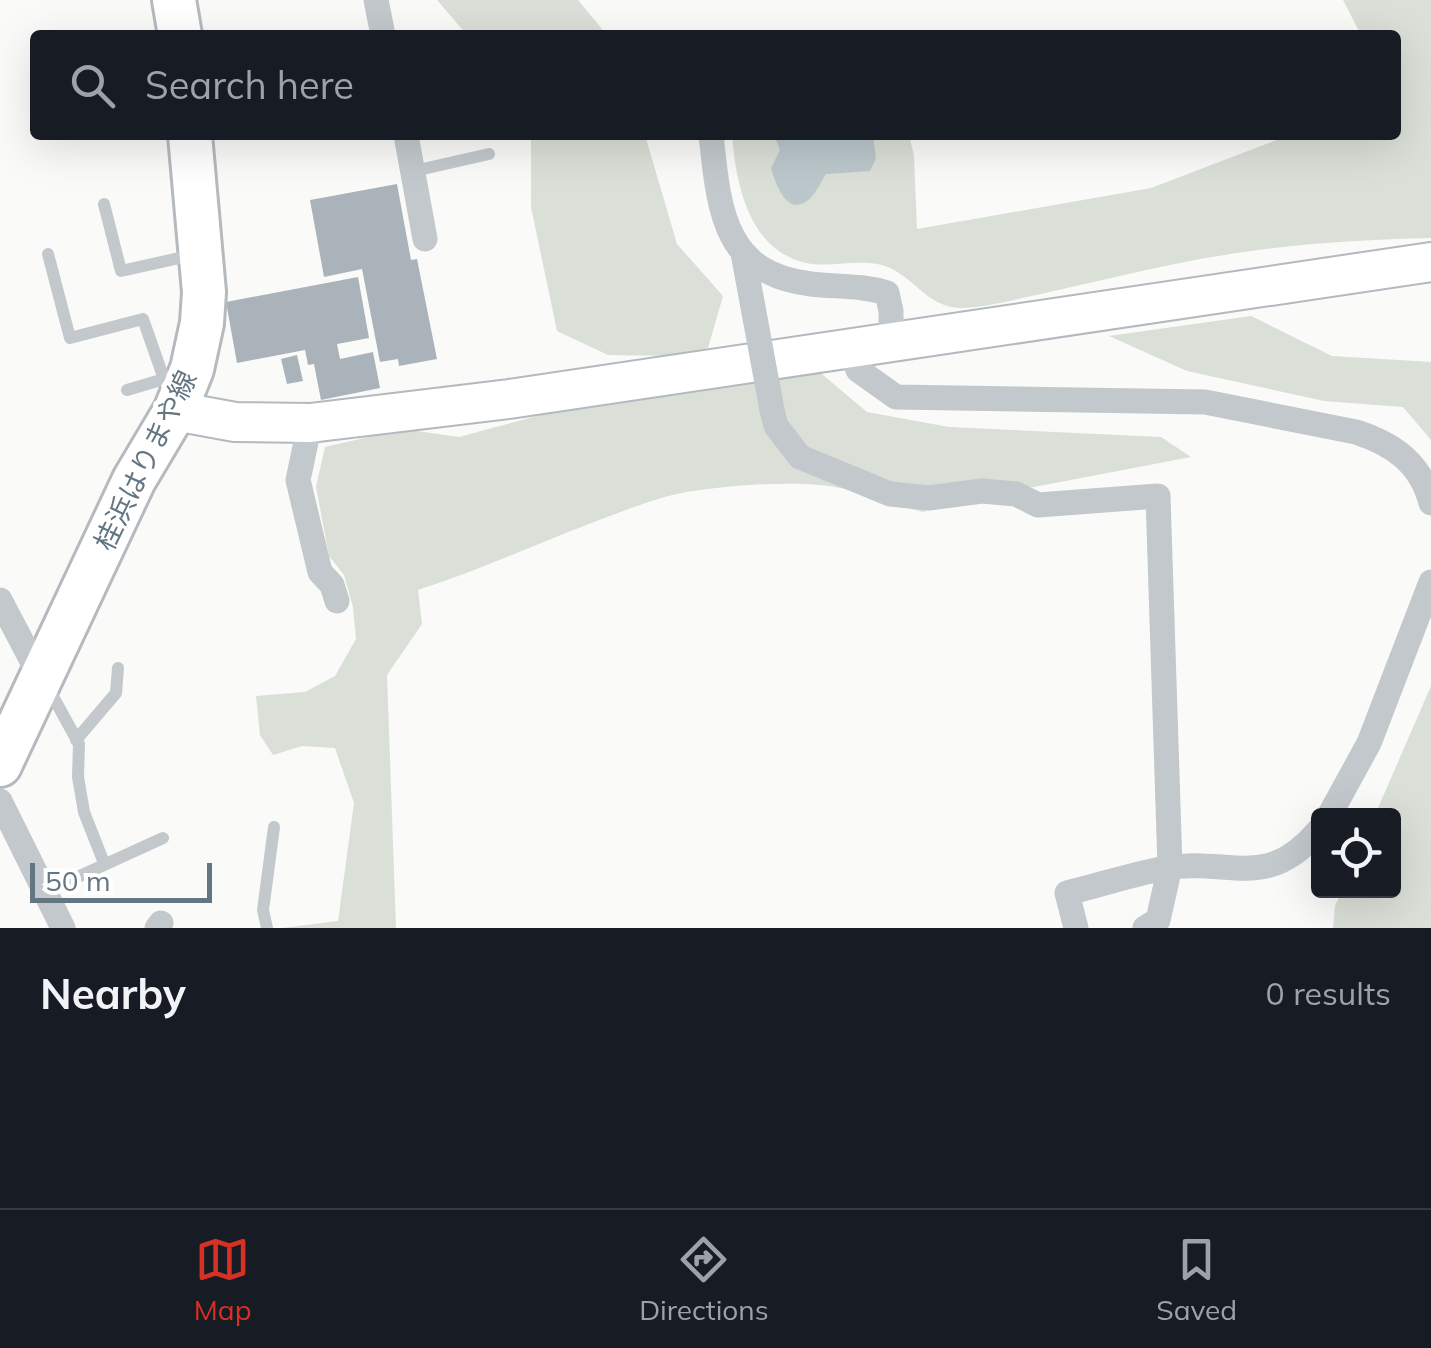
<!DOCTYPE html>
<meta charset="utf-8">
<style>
body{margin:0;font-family:Mulish,"Noto Sans JP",sans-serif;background:#242831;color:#f1f3f6}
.controls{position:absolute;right:30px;bottom:30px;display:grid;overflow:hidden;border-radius:10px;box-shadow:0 10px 40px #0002}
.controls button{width:90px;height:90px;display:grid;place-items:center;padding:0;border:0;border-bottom:2px solid #363941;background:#171b24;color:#f1f3f6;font:50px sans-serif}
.scale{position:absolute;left:30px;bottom:25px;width:182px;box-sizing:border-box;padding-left:10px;border:5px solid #657683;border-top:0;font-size:28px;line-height:35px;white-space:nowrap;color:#657683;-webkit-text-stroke:8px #fff;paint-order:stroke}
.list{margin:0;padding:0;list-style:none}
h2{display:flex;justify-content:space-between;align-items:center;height:130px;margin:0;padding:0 40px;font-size:42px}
h2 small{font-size:32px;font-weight:400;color:#9ea1a6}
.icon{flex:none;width:55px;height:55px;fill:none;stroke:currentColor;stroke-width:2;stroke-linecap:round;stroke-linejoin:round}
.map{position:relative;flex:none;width:1431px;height:928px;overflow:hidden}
.search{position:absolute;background:#171b24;box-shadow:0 10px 40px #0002;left:30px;right:30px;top:30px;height:110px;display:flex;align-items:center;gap:25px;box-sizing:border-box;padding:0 35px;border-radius:10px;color:#9ea1a6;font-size:38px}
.sheet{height:280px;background:#171b24}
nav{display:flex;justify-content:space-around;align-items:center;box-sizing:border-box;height:140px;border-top:2px solid #363941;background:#171b24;font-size:28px;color:#9ea1a6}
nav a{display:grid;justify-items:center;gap:5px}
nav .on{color:#d93025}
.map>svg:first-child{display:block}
.green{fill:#dadfd7}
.water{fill:#bbc7cb}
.building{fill:#aab3b9}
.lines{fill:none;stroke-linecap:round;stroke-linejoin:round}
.secondary-casing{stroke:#b3babf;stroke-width:42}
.primary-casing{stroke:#b5babe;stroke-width:48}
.lane{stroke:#c3c8cc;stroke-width:12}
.street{stroke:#c3c8cc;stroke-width:25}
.secondary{stroke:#fff;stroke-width:38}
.primary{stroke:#fff;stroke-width:42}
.street-bridge{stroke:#c3c8cc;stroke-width:25}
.labels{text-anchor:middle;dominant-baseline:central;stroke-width:10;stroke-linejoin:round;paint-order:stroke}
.street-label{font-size:28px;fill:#657683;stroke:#fff}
</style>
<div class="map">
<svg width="1431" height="928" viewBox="0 0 1431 928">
<rect width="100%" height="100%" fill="#fafaf8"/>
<!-- green -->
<path class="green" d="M437 0H578L607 35H467Z
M1343 0H1431V238C1343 240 1262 246 1175 264 1130 273 1086 284 1041 294 1015 299 986 308 959 308 925 306 913 274 882 265 858 259 830 268 806 263 749 250 736 185 732 135H909L914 156 917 229 1151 188 1287 136 1396 135V35H1361Z
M531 135H645L677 244 723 296 708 348 675 356 608 355 557 331 531 207Z
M1251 316 1332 356 1431 362V440L1403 407 1324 401 1187 371 1109 336Z
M811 365 867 412 949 427 1161 437 1191 457 1034 487 955 486 924 512C893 506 859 490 829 486 789 480 700 486 661 498 579 524 501 563 418 590L422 624 387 675 396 928H282L338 921 354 803 335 748 302 746 273 755 260 735 256 696 305 692 335 676 356 639 353 607 344 575 329 556 316 487 325 447 403 429 459 437 548 413 734 385Z
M1431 686V928H1333L1335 906 1342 891H1394V816L1375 815Z"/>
<!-- water -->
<path class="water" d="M774 135H873L876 158 870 171 826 174C821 182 815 195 807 201 786 216 775 182 771 168L780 150Z"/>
<!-- building -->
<path class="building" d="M397 184 411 260 417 259 437 359 399 366 398 359 380 362 362 269 324 277 310 200Z
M358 277 369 338 337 344 340 359 373 352 380 388 321 400 314 364 308 365 305 350 237 363 226 302Z
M297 355 303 381 287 384 281 359Z"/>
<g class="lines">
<!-- secondary casing -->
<g class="secondary-casing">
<path id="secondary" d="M175 411 235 422 310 423 509 399 1431 262"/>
</g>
<!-- primary casing -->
<g class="primary-casing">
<path id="primary" d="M174 0 180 35
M0 765 134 480 175 411 192 369 202 323 204 292 190 135"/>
</g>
<!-- lane -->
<path class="lane" d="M414 171 489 154
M104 204 121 271 193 255
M48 254 70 338 143 319 164 379 127 390
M44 688 50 691 79 744 78 777 84 812 104 863
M76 740 116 693 118 668
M47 891 163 838
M267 928 263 910 274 827"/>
<!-- street -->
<path class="street" d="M376 0 383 35
M406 135 425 239
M711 135C719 207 722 274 811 284 837 287 861 285 887 293L891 311V340
M850 346 858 370 896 397 1205 402 1356 432C1393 444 1421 463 1431 503
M772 410 776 426 800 457 890 494 929 498 982 491 1016 494 1038 505 1158 496 1170 867 1158 920 1145 928
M310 423 298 480 320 572 332 585 337 601
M0 600 31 659 47 665
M0 801 63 928
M1329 816 1369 743 1431 582
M157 928 161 923
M1076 928 1067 893C1100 885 1133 874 1166 868 1229 857 1266 892 1318 831"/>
<!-- secondary -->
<use href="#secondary" class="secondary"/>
<!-- primary -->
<use href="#primary" class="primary"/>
<!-- street-bridge -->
<path class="street-bridge" d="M743 253 772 410"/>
</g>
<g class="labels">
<!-- street labels -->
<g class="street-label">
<text transform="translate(145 460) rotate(-64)">桂浜はりまや線</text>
</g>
</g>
</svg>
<div class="controls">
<button><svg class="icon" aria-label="locate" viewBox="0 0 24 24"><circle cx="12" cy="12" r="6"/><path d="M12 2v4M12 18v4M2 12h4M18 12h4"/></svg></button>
</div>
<div class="scale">50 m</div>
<div class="search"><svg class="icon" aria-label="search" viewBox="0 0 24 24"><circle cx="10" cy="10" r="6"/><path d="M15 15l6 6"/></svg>Search here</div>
</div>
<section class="sheet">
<h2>Nearby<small>0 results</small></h2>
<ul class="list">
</ul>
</section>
<nav>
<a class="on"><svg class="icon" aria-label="map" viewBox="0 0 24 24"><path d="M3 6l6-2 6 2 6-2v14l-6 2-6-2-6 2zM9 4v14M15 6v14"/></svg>Map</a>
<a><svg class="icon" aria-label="directions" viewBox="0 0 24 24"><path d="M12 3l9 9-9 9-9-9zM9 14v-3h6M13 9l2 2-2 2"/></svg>Directions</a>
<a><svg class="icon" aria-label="saved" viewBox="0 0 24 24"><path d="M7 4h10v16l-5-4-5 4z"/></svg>Saved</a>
</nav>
